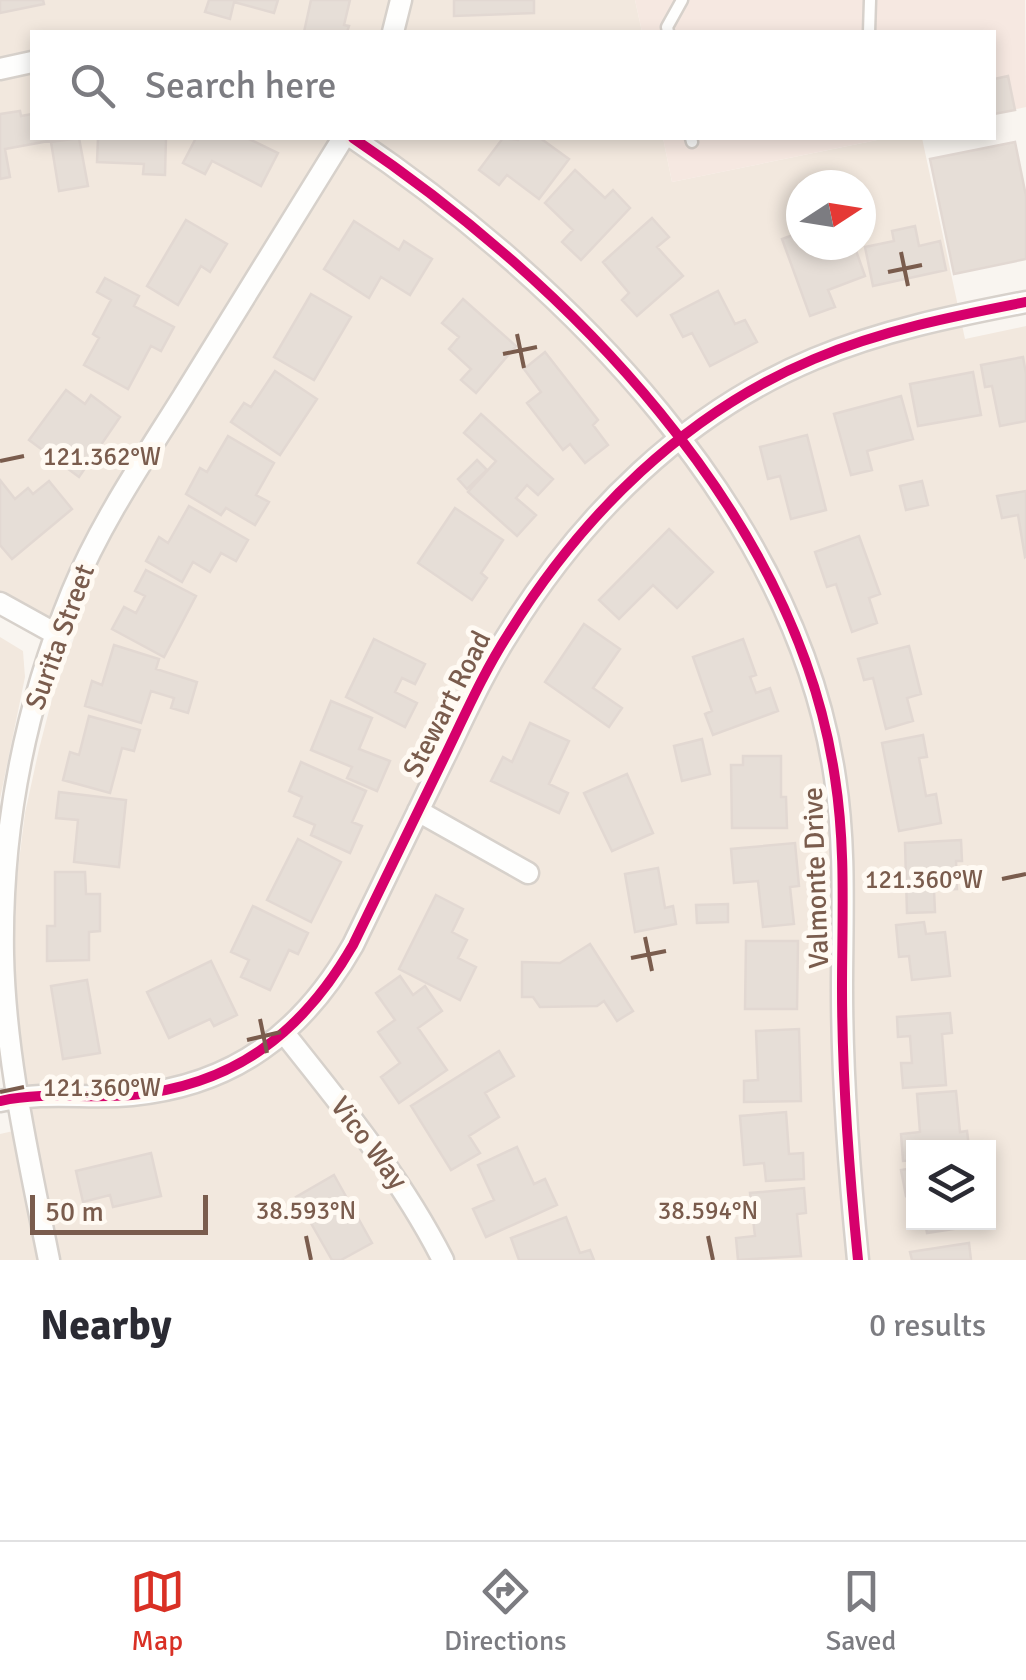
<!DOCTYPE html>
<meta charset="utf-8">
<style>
body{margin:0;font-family:Signika,sans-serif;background:#f7f7f7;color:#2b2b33}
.controls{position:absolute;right:30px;bottom:30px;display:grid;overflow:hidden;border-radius:0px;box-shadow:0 5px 15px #0003}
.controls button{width:90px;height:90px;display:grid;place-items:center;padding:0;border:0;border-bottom:2px solid #e1e1e2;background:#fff;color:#2b2b33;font:50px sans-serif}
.compass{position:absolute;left:786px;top:170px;width:90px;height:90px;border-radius:50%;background:#fff;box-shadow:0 5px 15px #0003;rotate:78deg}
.scale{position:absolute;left:30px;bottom:25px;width:178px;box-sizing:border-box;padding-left:10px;border:5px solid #7a5c4d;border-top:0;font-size:28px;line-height:35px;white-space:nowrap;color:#7a5c4d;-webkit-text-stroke:8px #fffaf3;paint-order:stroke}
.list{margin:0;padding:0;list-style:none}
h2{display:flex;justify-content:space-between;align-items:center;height:130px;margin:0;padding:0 40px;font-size:42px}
h2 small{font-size:32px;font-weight:400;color:#7c7c81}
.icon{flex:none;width:55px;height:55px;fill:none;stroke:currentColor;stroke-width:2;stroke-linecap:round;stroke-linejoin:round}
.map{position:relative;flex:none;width:1026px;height:1260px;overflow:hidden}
.search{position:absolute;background:#fff;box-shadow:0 5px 15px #0003;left:30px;right:30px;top:30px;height:110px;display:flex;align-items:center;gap:25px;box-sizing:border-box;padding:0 35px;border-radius:0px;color:#7c7c81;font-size:38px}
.sheet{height:280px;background:#fff}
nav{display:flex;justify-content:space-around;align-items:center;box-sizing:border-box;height:140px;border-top:2px solid #e1e1e2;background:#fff;font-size:28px;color:#7c7c81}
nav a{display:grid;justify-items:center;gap:5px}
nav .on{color:#d93025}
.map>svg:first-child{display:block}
.residential{fill:#f2e8de;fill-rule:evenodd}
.commercial{fill:#f6e8e1}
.building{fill:#e6ded7;stroke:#e2d8d2;stroke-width:2.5}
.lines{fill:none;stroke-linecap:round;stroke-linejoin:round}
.lane-casing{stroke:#d7d1cb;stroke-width:15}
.street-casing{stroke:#d7d1cb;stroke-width:25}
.lane{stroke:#fefefd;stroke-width:10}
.street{stroke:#fefefd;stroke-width:20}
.cycleway-casing{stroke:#fffaf3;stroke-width:16}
.cycleway{stroke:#d6006c;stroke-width:10}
.ticks{fill:none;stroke:#7a5c4d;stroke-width:4}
.labels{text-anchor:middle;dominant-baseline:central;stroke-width:10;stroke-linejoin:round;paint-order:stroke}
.street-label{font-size:28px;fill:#7a5c4d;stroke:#fffaf3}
.ticks-label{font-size:25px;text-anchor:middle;fill:#7a5c4d;stroke:#fffaf3;stroke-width:10;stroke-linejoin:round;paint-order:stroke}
</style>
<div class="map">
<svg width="1026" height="1260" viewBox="0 0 1026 1260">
<rect width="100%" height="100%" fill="#f9f5f0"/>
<!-- residential -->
<path class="residential" d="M0 0H635L642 32H32V138H663L672 182 887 138H922L965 339 1026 326V1260H0V1134L31 1127 17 1010 14 956 16 885 25 813 39 749 52 699 74 638 13 606 0 596ZM801 185H861V245H801ZM914 1148H988V1222H914Z
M0 637 23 651 25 677 0 799Z"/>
<!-- commercial -->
<path class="commercial" d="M635 0H1025L1026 107 994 114V32H642Z
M663 138H887L672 182Z"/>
<!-- building -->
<path class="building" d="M0 0H43L44 4 0 13Z
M209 0H278L274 13 234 2 230 19 205 12Z
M311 0H350L344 25 349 26 347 32H304Z
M454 0H534V13L454 16Z
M1008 76 1015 110 994 114V79Z
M20 111 21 116 32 114V138H53L54 140 5 149 10 177 0 179V114Z
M79 138 88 186 59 191 51 142Z
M98 138H166L165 175 143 174 144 164 97 162Z
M196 138H247L278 153 261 186 212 161 205 174 183 163Z
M503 138 518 140 520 138H540L569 159 539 199 507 175 499 185 479 170Z
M1015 142 1026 196V259L954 274 930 159Z
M575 170 605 198 613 190 630 208 581 260 562 242 573 230 545 203Z
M652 218 669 237 657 247 683 276 637 316 622 300 629 293 603 262Z
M186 220 227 244 210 272 201 266 178 305 147 286Z
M354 221 399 250 404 241 432 259 410 295 381 277 369 298 324 269Z
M915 226 919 246 940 241 946 270 873 286 865 247 894 241 892 231Z
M801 232V245H854L865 276 828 290 835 307 810 316 782 239Z
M105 278 139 296 134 306 174 327 161 351 151 346 128 389 84 365 99 338 93 334 111 300 97 292Z
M718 291 735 324 745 320 757 342 710 366 692 333 683 337 671 315Z
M311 294 351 317 314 380 274 357Z
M463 299 516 346 476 393 461 380 471 369 449 349 459 337 442 323Z
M545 352 598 420 593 425 608 445 585 463 570 444 563 450 527 403 541 392 524 369Z
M1023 357 1026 374V421L1000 426 992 386 985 387 981 365Z
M275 371 317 399 280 455 231 422 244 403 251 407Z
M973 372 981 415 918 426 910 384Z
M66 390 85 404 91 395 120 417 79 477 29 440Z
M901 396 913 439 867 451 872 470 851 475 834 414Z
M481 414 553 479 538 495 527 485 516 498 536 515 517 536 468 492 496 461 464 433Z
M807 435 826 510 791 519 780 476 768 479 760 447Z
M228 436 274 463 256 495 269 502 255 525 226 508 221 515 186 494 200 468 207 472Z
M477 460 487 470 467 489 458 479Z
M0 480 15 499 28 488 33 494 49 481 72 509 12 559 0 545Z
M922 481 928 505 906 510 900 486Z
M1026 491V556L1025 557 1018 515 1002 518 997 496Z
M189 506 248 540 236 561 221 553 210 572 193 562 182 582 146 561 159 537 168 543Z
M455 508 503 540 481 573 487 578 472 600 418 563Z
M669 529 713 572 677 608 653 585 619 619 599 600Z
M859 536 880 594 869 598 877 623 852 632 836 584 827 587 815 552Z
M146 570 196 596 164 657 112 629 124 607 136 613 145 596 135 591Z
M584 624 620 649 593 688 622 708 609 727 545 682Z
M374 639 425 664 415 684 402 678 395 692 417 703 405 727 346 697Z
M743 639 756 675 750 677 756 693 770 688 778 711 713 735 705 714 712 711 693 657Z
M114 645 159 659 156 669 197 682 188 713 171 708 174 698 151 691 141 723 85 706 92 681 102 685Z
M909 646 921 694 907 698 913 721 886 729 873 678 864 680 858 659Z
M331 701 372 718 359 749 390 761 377 791 347 778 352 767 311 750Z
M89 716 140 730 134 751 122 748 110 793 63 780 70 752 79 755Z
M530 723 569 741 549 784 568 793 559 813 491 781 503 757 512 762Z
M923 735 927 757 919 758 926 796 936 794 941 823 899 831 882 743Z
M702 739 710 774 682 781 674 746Z
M743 756H781V797H786L787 828H732L731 765H743Z
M301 762 366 791 352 822 362 826 350 853 311 835 315 825 294 816 302 797 289 791Z
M627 774 653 833 612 851 584 793Z
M59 792 126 800 119 867 74 862 78 820 56 818Z
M298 839 341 862 311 922 267 900Z
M961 840 962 861H956L957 889 934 890 935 912 907 913 905 843Z
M795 843 799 886 790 887 794 924 763 927 758 881 734 883 731 849Z
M658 868 665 908 673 906 676 924 635 932 625 874Z
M55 872H85L86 894H100V931L89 932V960L47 961V926H55Z
M436 895 463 909 452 932 467 940 458 958 476 967 460 1000 399 969Z
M728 904V922L697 923 696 905Z
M253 906 308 933 298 954 289 950 270 990 241 977 249 960 231 952Z
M924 922 926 934 945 932 950 976 912 980 909 956 899 957 896 925Z
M746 941H798L797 1009H745Z
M590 944 633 1011 617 1021 604 1001 597 1006 540 1007 533 997H522V962L560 963Z
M211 961 237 1015 214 1026 210 1019 169 1038 147 992Z
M400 976 413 995 425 986 442 1011 418 1028 447 1070 399 1103 381 1077 400 1063 378 1032 395 1020 376 993Z
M87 980 100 1053 63 1059 51 986Z
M950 1013 952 1033 942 1034 946 1085 903 1088 901 1063H912L910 1036 898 1037 897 1017Z
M799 1029 801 1101 744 1102V1081L758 1080 756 1031Z
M499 1051 514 1076 485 1093 499 1117 469 1136 480 1153 451 1170 411 1106Z
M956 1091 960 1132 967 1131 969 1147 914 1148V1160L903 1161 901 1134 920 1132 917 1094Z
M786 1112 789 1154 803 1153 804 1179 766 1181 764 1163 744 1165 740 1116Z
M517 1147 534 1184 545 1179 557 1205 486 1237 473 1209 494 1200 478 1165Z
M151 1153 161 1196 113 1207 110 1195 83 1202 76 1171Z
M914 1168V1195L906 1196 901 1170Z
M334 1175 372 1243 341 1260H332L296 1197Z
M804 1188 806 1213 797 1214 801 1256 738 1260 736 1238 755 1236 750 1193Z
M566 1217 580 1253 590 1250 594 1260H519L511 1238Z
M925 1222H966L967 1227 927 1233Z
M969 1243 971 1260H912L910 1252Z"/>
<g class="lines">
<!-- lane casing -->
<g class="lane-casing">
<path id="lane" d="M668 32 667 27 682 0
M869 32 870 0
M691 138 692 142"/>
</g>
<!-- street casing -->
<g class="street-casing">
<path id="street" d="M393 32 401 0
M0 69 32 62
M353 138C567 282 796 512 835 778 846 848 842 918 842 989 842 1079 849 1170 858 1260
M0 603 56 634
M418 811 528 873
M284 1033C342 1106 401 1177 443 1260
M0 1101C46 1091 87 1099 132 1095 235 1085 303 1032 353 945 383 883 413 822 443 760 464 717 483 673 509 633 582 515 685 413 814 359 883 330 954 316 1026 302
M49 1260C29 1159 5 1057 3 954 1 829 25 707 72 592 101 522 144 459 184 395 237 309 290 223 343 138"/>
</g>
<!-- lane -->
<use href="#lane" class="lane"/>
<!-- street -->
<use href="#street" class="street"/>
<!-- cycleway casing -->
<g class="cycleway-casing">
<path id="cycleway" d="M353 138C567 282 796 512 835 778 846 848 842 918 842 989 842 1079 849 1170 858 1260
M0 1101C46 1091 87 1099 132 1095 235 1085 303 1032 353 945 383 883 413 822 443 760 464 717 483 673 509 633 582 515 685 413 814 359 883 330 954 316 1026 302"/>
</g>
<!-- cycleway -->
<use href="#cycleway" class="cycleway"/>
</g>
<!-- ticks -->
<path class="ticks" d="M901 252 908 286M888 272 922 265M517 334 524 368M503 354 537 347M0 461 24 456M1002 879 1026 874M645 937 652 971M631 958 666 951M260 1019 267 1053M247 1040 281 1032M0 1092 24 1087M306 1236 311 1260M708 1236 713 1260"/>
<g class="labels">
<!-- street labels -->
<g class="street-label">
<text transform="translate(60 637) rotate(-70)">Surita Street</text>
<text transform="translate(447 704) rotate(-63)">Stewart Road</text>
<text transform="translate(816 878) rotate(-92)">Valmonte Drive</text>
<text transform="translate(369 1143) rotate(53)">Vico Way</text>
</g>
</g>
<g class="ticks-label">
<text x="102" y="465">121.362°W</text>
<text x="924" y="888">121.360°W</text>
<text x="102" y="1096">121.360°W</text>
<text x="306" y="1219">38.593°N</text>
<text x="708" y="1219">38.594°N</text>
</g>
</svg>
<div class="controls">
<button><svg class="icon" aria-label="layers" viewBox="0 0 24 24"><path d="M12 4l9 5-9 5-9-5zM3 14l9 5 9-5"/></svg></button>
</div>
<svg class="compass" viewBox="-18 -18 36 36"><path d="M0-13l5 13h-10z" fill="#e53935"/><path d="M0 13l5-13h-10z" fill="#7c7c81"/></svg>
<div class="scale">50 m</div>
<div class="search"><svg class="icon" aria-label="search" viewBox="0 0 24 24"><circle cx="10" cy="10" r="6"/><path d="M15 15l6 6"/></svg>Search here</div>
</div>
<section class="sheet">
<h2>Nearby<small>0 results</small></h2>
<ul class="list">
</ul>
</section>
<nav>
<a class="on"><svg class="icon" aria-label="map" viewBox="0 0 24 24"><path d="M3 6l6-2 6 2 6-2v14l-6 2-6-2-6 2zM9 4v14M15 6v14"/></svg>Map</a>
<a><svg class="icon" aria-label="directions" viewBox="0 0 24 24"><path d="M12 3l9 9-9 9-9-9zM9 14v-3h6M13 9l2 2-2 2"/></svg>Directions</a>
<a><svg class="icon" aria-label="saved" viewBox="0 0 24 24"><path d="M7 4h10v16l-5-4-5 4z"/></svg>Saved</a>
</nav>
